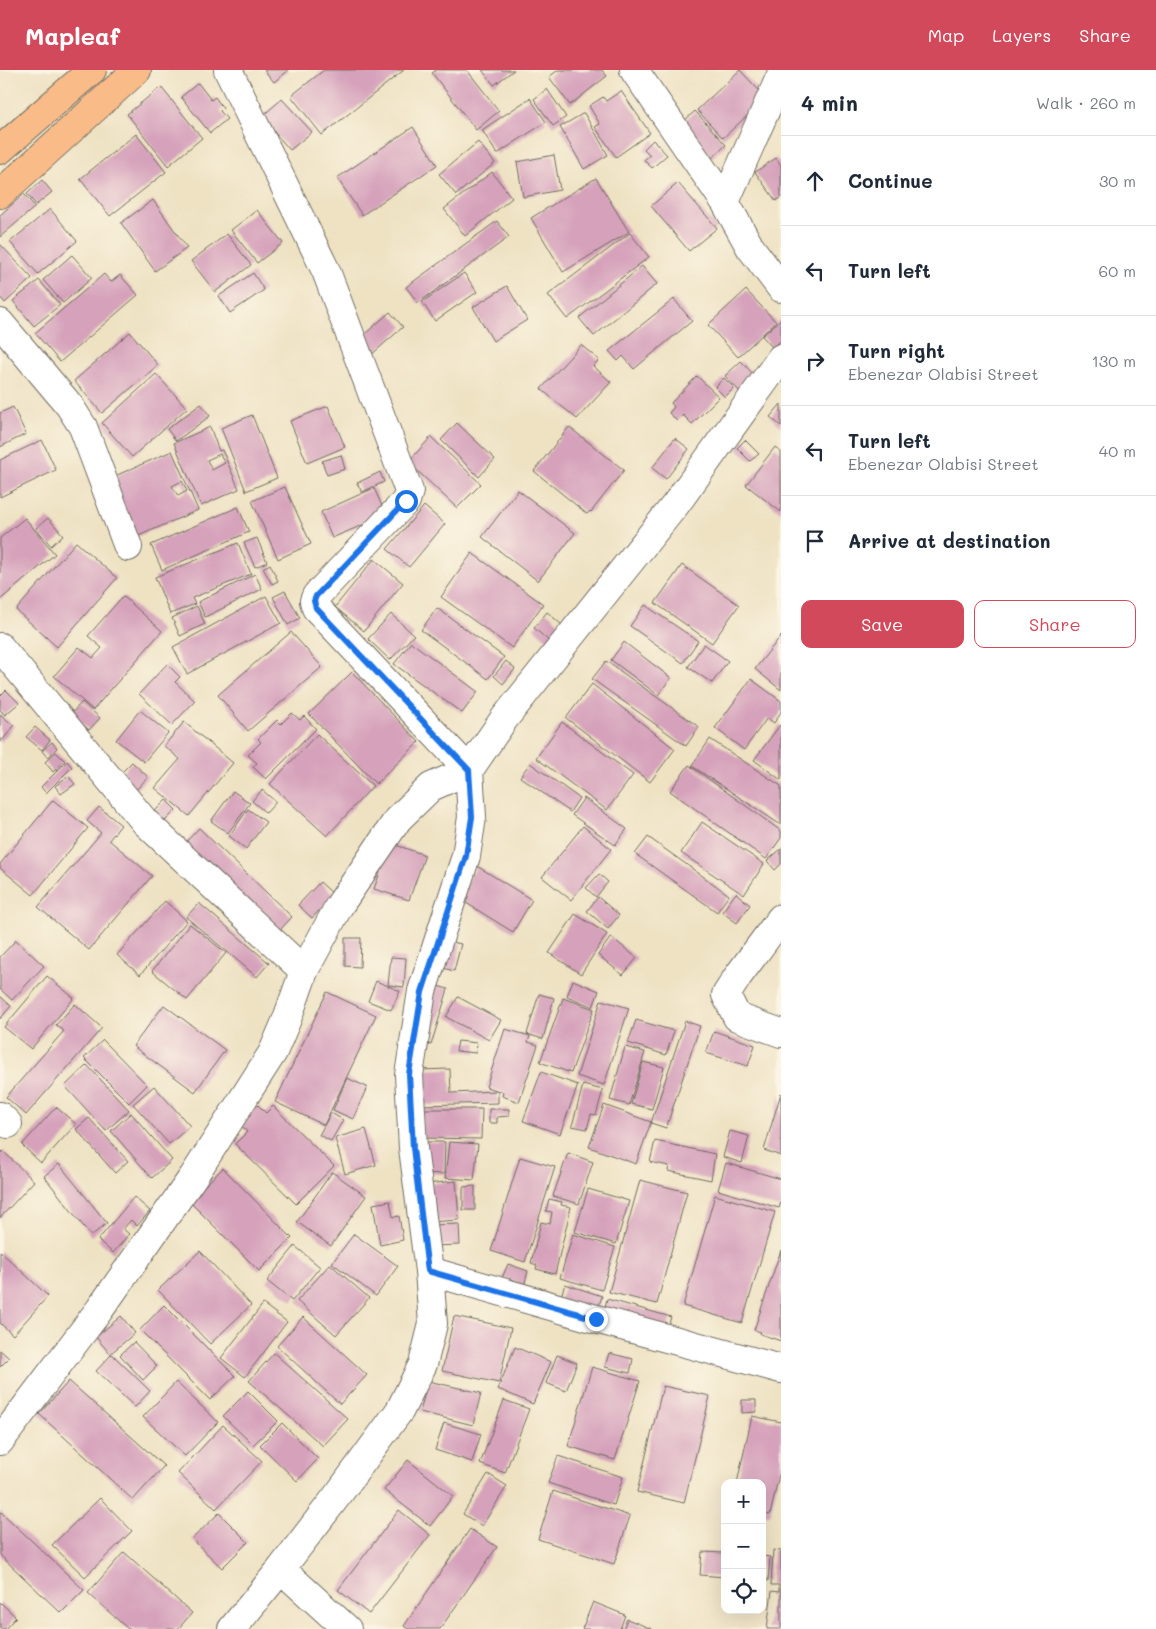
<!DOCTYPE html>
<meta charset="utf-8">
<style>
body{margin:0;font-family:Mali,sans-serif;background:#f6f6f7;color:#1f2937}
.controls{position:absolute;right:15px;bottom:15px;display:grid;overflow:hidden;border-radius:10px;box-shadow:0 5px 20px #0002}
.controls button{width:45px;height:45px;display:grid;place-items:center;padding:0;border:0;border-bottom:1px solid #e0e1e3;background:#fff;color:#1f2937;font:25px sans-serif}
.stop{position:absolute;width:15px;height:15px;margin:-11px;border:4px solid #1a73e8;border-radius:50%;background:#fff}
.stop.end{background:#1a73e8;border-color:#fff;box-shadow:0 1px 5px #0008}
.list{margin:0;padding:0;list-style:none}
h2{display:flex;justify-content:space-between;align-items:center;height:65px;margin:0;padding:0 20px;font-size:21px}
h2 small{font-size:16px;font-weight:400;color:#747a83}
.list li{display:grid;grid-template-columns:32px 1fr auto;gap:15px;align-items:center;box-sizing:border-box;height:90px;padding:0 20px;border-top:1px solid #e0e1e3}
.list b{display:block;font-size:19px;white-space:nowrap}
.list p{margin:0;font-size:16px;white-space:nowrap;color:#747a83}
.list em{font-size:16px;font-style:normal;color:#747a83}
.actions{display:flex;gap:10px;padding:15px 20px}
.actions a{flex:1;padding:11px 0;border:1px solid #d1495b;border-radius:10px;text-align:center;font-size:18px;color:#d1495b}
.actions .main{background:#d1495b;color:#fff}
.icon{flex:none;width:28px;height:28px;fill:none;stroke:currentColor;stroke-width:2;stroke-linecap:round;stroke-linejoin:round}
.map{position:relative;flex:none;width:781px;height:1559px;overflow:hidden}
header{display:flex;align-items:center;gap:30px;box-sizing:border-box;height:70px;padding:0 25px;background:#d1495b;color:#fff}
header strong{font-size:24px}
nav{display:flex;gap:28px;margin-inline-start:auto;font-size:18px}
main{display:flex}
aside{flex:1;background:#fff}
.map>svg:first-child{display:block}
.building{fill:#d6a2bb;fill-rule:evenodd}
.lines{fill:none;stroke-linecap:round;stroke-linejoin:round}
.minor-casing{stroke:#6f6b60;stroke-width:30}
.major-casing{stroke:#6f6b60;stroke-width:30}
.minor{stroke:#fff;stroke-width:28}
.major{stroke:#f9bc89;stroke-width:28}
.route{stroke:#1a73e8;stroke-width:6}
</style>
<header>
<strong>Mapleaf</strong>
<nav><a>Map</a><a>Layers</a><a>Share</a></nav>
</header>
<main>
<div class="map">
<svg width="781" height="1559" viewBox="0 0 781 1559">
<rect width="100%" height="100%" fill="#fcf5e5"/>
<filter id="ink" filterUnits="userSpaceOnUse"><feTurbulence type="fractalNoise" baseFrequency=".02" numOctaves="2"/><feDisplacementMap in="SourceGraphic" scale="10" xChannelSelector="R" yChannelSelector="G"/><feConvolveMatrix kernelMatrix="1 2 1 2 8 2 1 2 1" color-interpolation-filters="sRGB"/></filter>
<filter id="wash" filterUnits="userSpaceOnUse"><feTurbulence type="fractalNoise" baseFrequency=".0096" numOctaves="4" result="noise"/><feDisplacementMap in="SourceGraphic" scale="20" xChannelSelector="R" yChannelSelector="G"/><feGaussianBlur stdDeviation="1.12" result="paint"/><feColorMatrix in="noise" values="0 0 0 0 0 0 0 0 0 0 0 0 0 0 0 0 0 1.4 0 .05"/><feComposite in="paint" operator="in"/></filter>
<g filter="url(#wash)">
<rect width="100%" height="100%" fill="#eee2c3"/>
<g id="blocks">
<!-- building -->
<path class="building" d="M264 0H289L274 12Z
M324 0H404L322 65 291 26Z
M436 0H467L499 41 476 60 432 3Z
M482 0H514L494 15Z
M558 0H602L607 6 570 35 549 7Z
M740 0 766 28 723 68 697 40Z
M198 13 211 30 215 27 223 38 220 41 227 49 210 63 181 27Z
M161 17 202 68 168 96 127 44Z
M547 19 566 47 553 56 534 29Z
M621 21 650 63 616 87 595 57 600 54 589 36 603 27 606 31Z
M530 28 546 52 497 84 482 60Z
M282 29 312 62 290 80 261 47Z
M695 41 726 75 712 88 682 53Z
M584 43 608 85 584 99 560 57Z
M413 57 437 95 362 145 337 108Z
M136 64 166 102 110 146 80 109Z
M653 70 667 85 652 98 644 90 650 85 644 79Z
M478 72 495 93 456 125 439 104Z
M554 85 560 120 523 127 517 92Z
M776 88 781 95V127L776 131 755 102Z
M492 102 512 128 465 166 444 139Z
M596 108 629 162 563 202 531 148Z
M42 110 52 122 36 135 27 124Z
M678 113 717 158 689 181 651 136Z
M24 124 35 137 0 167V145Z
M153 130 187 178 155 201 121 153Z
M50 139 77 171 38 204 10 172Z
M257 140 283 173 257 193 231 160Z
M497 151 509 167 418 233 406 217Z
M630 163 649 187 567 249 548 225Z
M227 164 251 195 215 222 191 191Z
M0 174 32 208 5 233 0 227Z
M72 185 92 208 63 233 43 210Z
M642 196 657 214 594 266 579 248Z
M253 203 264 220 230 243 219 226Z
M464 203 477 222 435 251 422 232Z
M104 204 111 212 120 205 138 225 60 292 35 263Z
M39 210 60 235 34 256 13 231Z
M507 216 527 250 493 271 473 237Z
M746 220 776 252 738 287 708 255Z
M674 229 692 251 634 299 623 286 618 291 609 281Z
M390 242 403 257 370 286 357 271Z
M781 249V270L773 278 762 266Z
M130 262 158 295 102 343 74 311Z
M581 275 599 290 593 296 611 312 577 349 541 319Z
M741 291 756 307 740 322 725 306Z
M156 304 187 338 132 387 102 353Z
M697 306 719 327 692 354 683 345 677 351 669 343 674 337 671 333Z
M724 308 734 318 725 327 715 317Z
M201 334 210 346 176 371 167 359Z
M781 334V356L770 347Z
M328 336 345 377 307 393 290 351Z
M13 337 26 364 0 377V343Z
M252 345 277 408 246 421 221 358Z
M457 353 495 389 479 407 441 370Z
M210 357 219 381 222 380 239 419 201 436 174 373ZM220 384 225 393 212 400 207 390Z
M569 357 624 400 591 442 590 441 587 444 534 401Z
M431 367 481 414 457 438 408 392Z
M675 368 689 379 666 409 652 398Z
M42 370 56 400 0 427V390Z
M745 370 759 384 750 391 737 378Z
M775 377 781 382V442L746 415Z
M172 381 198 440 134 468 108 409ZM182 411 187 421 178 426 172 416Z
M341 385 345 399 327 405 322 391Z
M380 402 384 412 362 422 357 413Z
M285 417 311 474 278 489 252 431Z
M374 418 386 445 332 468 321 442Z
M518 420 575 463 538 511 482 467Z
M424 436 445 454 409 497 387 479Z
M238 437 249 462 162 500 151 475Z
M25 448 55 484 0 530V468Z
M48 448 63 465 51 476 36 458Z
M257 468 267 492 255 497 244 473Z
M76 472 117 508 57 577 16 540Z
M238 473 251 504 192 528 195 534 170 544 155 507Z
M472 483 543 534 512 578 441 527Z
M374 489 403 513 364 561 335 537Z
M270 494 278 511 272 514 263 498Z
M682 495 739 535 712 573 655 533Z
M255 504 262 519 205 547 198 532Z
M285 521 300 548 288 555 273 527Z
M123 526 162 561 93 640 54 606 79 577 93 588 102 578 88 566Z
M266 526 281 553 187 604 173 577Z
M645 535 698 571 683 593 630 556Z
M197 536 205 554 180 566 172 548Z
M437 538 504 587 488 609 421 560Z
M547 542 562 555 549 571 534 558Z
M391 544 414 565 390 590 368 569Z
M291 562 322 597 248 661 218 625Z
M781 566V620L755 599Z
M411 572 478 622 462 643 394 594Z
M624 572 671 608 658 625 611 590Z
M704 574 728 591 712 613 688 597Z
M506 591 515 599 503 614 494 606Z
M606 591 699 657 686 676 592 609Z
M167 594 180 607 175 612 195 631 172 655 139 624Z
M352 602 419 672 376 714 309 644Z
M751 609 781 631V642L774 653 767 648 744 680 715 658Z
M592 614 675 679 650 712 566 648Z
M6 620 19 633 5 645 0 640V626Z
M82 632 100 648 89 660 71 644Z
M140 640 168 663 144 692 116 670Z
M292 643 300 650 304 646 316 659 266 709 253 697 257 693 248 685 261 672 258 669 277 650 281 654Z
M0 644 14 656 0 673Z
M184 652 233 693 189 746 155 718 180 689 164 676Z
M562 652 633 705 607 740 536 688Z
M780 655 781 656V710L754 690Z
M35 657 50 670 42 680 26 667Z
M317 664 373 716 327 766 270 714Z
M710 669 781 716V755L692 696Z
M52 672 57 678 48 688 42 681Z
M56 682 65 691 53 702 45 692Z
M67 691 72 697 46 723 41 717Z
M132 692 148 707 136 720 119 705Z
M530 693 579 728 570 742 520 707Z
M689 695 781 761V768L766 789 670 721Z
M68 706 75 714 61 724 55 716Z
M262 720 276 732 266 743 252 731Z
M233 721 250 733 228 763 211 751Z
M584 728 627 759 615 775 572 745Z
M53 730 88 758 33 825 0 798V794Z
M166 730 176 740 161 755 151 745Z
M99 737 121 755 109 770 152 806 89 880 38 837 101 763 87 751Z
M248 739 266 752 246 779 229 766Z
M702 752 764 794 744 825 681 783Z
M583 756 611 779 571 830 542 807Z
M199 758 292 847 277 863 184 774Z
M648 767 729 825 717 842 635 784Z
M390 773 425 785 409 830 374 819Z
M781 779V794L775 800 767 791Z
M477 796 532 830 513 862 458 828Z
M599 804 608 812 596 827 586 818Z
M320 812 334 825 312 848 298 835Z
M736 823 750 835 737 853 722 842Z
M598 827 619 845 608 859 587 841Z
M165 831 187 851 140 905 117 885Z
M199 833 269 893 257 907 186 847Z
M575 844 607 864 581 904 549 883Z
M190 854 226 883 187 930 152 901Z
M611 867 637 888 623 905 598 885Z
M345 868H361L360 897 345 896Z
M16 870 44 896 12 930 0 919V887Z
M443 870 461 874 454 901 436 896Z
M391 887 406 888 404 917 388 915Z
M47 906 74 928 31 979 4 957Z
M573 910 599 921 593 937 567 926Z
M376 911 400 921 391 940 368 931Z
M434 915 448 919 431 975 418 971Z
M327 922 376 945 324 1055 275 1032Z
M539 924 554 928 543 969 527 964Z
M0 926 11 936 0 949Z
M458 927 501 950 489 970 446 947Z
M563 928 594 939 571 1003 540 992Z
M601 930 629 938 604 1015 577 1006Z
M75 934 102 958 26 1045 6 1027 64 961 56 955Z
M164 935 225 980 195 1022 133 976Z
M636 950 674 961 666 985 628 973Z
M685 951 700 956 666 1058 651 1053Z
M505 959 530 966 528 972 538 975 519 1032 502 1026 503 1022 486 1017Z
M714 961 755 975 748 996 706 983Z
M103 970 147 1015 129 1033 84 988Z
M458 971 477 973 476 983 456 981Z
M625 977 645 982 629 1035 610 1030Z
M643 992 664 997 652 1039 631 1034Z
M87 995 129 1040 106 1061 65 1016Z
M450 999 451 1023 498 1021V1033L420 1035 419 1000Z
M541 1002 578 1015 560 1064 523 1051Z
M347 1008 367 1017 353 1049 333 1040Z
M583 1015 603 1020 596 1045 591 1044 587 1059 572 1056Z
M154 1016 190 1056 169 1074 133 1034Z
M781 1023V1086L764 1080Z
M258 1035 266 1043 273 1036 334 1096 296 1134 235 1074 247 1062 240 1054Z
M604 1035 651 1052 636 1094 589 1077Z
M56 1037 76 1054 41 1093 22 1075Z
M422 1039H482L481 1069 422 1068Z
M489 1039H509V1046L497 1047V1053H489Z
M131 1043 172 1090 152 1108 111 1061Z
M331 1043 343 1050 331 1071 319 1065Z
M89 1048 128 1091 115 1103 76 1059Z
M366 1059 376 1095 345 1104 335 1068Z
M730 1061 749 1066 742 1093 723 1087Z
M655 1071 715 1084 711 1110 668 1101 669 1096 650 1092Z
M421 1072H445L444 1104 421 1103Z
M449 1072 478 1074 474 1110 445 1108Z
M3 1081 34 1111 0 1148V1084Z
M568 1083 593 1092 579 1134 553 1126Z
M520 1087 555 1097 525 1192 491 1181Z
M726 1093 781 1109V1132L779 1138 718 1120Z
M59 1094 107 1153 91 1166 44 1106Z
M223 1098 292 1168 259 1201 189 1131Z
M332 1102 366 1126 331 1176 297 1152Z
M640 1110 687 1122 657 1234 609 1222Z
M456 1111 459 1150 429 1152 426 1114Z
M475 1116V1140H463V1117Z
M588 1119 629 1131 616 1174 575 1162Z
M715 1125 775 1142 742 1253 683 1236Z
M134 1127 150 1141 137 1156 131 1150 123 1159 129 1164 113 1183 98 1170Z
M549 1129 562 1132 561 1135 571 1137 555 1204 536 1199 537 1195 531 1193 541 1152 550 1154 552 1142 546 1141Z
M390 1131 393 1147 399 1146 403 1170 380 1175 373 1134Z
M459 1154 460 1175 432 1176V1155Z
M354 1164 398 1196 376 1226 332 1193Z
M573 1164 615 1177 602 1220 560 1208Z
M295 1176 320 1197 292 1231 267 1211Z
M781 1180V1271L760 1264 761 1262 754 1260Z
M0 1181 48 1226 13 1265 0 1253Z
M200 1181 251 1235 210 1274 158 1220Z
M330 1194 369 1228 336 1265 297 1231Z
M508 1194 528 1201 524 1216 502 1208Z
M565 1214 602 1226 595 1248 558 1235Z
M607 1229 671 1247 665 1265 602 1247Z
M263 1234 287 1252 245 1307 221 1288Z
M164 1235 235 1306 210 1330 140 1260Z
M121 1246 135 1263 110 1284 96 1267Z
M454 1246 511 1258 499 1313 442 1301Z
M303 1247 367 1305 340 1334 277 1276Z
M134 1272 157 1296 143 1310 120 1285Z
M515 1277 551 1292 533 1334 498 1319Z
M0 1280 9 1288 0 1297Z
M274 1283 348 1349 323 1376 249 1311Z
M609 1283 633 1289 630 1303 605 1297Z
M112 1284 150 1321 135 1337 96 1301Z
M557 1285 577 1293 566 1321 546 1313Z
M592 1297 640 1311 615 1390 568 1376Z
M69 1311 164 1396 133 1430 39 1344Z
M428 1311 481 1323 473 1355 420 1342Z
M176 1312 218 1352 185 1386 143 1347Z
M663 1316 710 1326 684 1433 637 1422Z
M248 1321 278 1351 253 1375 223 1346Z
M504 1330 529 1339 505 1403 480 1394Z
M742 1330H756V1342L742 1343Z
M752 1346 781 1352V1396L770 1445 762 1443V1413H737Z
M282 1353 318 1389 297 1411 260 1375Z
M444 1353 481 1364 472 1392 435 1380Z
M223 1355 262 1391 216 1439 178 1403Z
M558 1386 623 1407 614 1435 548 1413Z
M408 1390 453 1426 430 1456 384 1420Z
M488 1404 507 1416 482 1456 463 1444Z
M553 1421 630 1446 614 1494 538 1469Z
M100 1428 132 1461 85 1507 52 1475Z
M399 1440 430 1465 369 1544 338 1520Z
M0 1441 84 1520 61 1543 0 1485Z
M219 1443 248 1472 222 1498 192 1469Z
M470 1459 497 1477 440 1559H408L404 1556Z
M773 1480 781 1481V1559H767L772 1521 779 1522V1515H771Z
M124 1482 192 1543 178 1559H128L88 1523Z
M702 1482 725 1483V1507L700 1505Z
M762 1486 770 1487 768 1511 762 1510Z
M0 1532 16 1547 5 1559H0Z
M593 1532 625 1545 620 1559H582Z
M627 1549 652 1559H623Z"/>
</g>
</g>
<g filter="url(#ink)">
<use href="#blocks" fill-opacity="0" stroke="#6f6b60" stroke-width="1"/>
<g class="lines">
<!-- minor casing -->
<g class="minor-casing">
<path id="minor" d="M228 0 326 201 409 421 406 431 316 526 314 531 316 538 469 700 472 747 466 786 422 921 409 1005 413 1078 429 1201 596 1249 781 1299
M634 0 725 132 750 177 781 218
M725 132 781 5
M0 253 69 335 83 357 128 477
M0 577 145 752 304 901
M781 848 738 906 726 925 737 947 781 963
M0 1046 8 1054
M0 1371 100 1239 193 1107 273 982 287 949 304 901 339 836 398 749 431 717 469 700 504 649 676 434 781 288
M281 1499 347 1559
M232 1559 281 1499 340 1422 400 1340 423 1294 433 1254 429 1201"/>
</g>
<!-- major casing -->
<g class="major-casing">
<path id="major" d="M0 80 92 0
M0 124 137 0"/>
</g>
<!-- minor -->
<use href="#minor" class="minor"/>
<!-- major -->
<use href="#major" class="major"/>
</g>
</g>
<g class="lines" filter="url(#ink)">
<!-- route -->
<path class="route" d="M406 431 316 526 314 531 316 538 469 700 472 747 466 786 422 922 409 1004 413 1078 428 1201 596 1249"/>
</g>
</svg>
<div class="controls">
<button>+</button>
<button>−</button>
<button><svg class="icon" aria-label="locate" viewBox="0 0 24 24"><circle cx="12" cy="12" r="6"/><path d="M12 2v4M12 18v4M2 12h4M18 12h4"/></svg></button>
</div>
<div class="stop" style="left:406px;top:431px"></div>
<div class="stop end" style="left:596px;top:1249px"></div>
</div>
<aside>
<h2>4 min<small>Walk · 260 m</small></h2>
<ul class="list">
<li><svg class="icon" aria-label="ahead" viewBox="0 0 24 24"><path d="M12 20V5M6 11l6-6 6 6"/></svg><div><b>Continue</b></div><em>30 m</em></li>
<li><svg class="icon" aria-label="left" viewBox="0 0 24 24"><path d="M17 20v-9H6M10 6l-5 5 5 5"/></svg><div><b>Turn left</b></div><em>60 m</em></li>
<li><svg class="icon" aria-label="right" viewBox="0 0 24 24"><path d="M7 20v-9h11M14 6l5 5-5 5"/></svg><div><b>Turn right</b><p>Ebenezar Olabisi Street</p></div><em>130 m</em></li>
<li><svg class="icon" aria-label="left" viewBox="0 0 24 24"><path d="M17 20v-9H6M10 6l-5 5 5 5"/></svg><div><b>Turn left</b><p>Ebenezar Olabisi Street</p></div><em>40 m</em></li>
<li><svg class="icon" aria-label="arrive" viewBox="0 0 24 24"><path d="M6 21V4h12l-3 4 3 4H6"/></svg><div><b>Arrive at destination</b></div></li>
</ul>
<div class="actions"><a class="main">Save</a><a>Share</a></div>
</aside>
</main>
